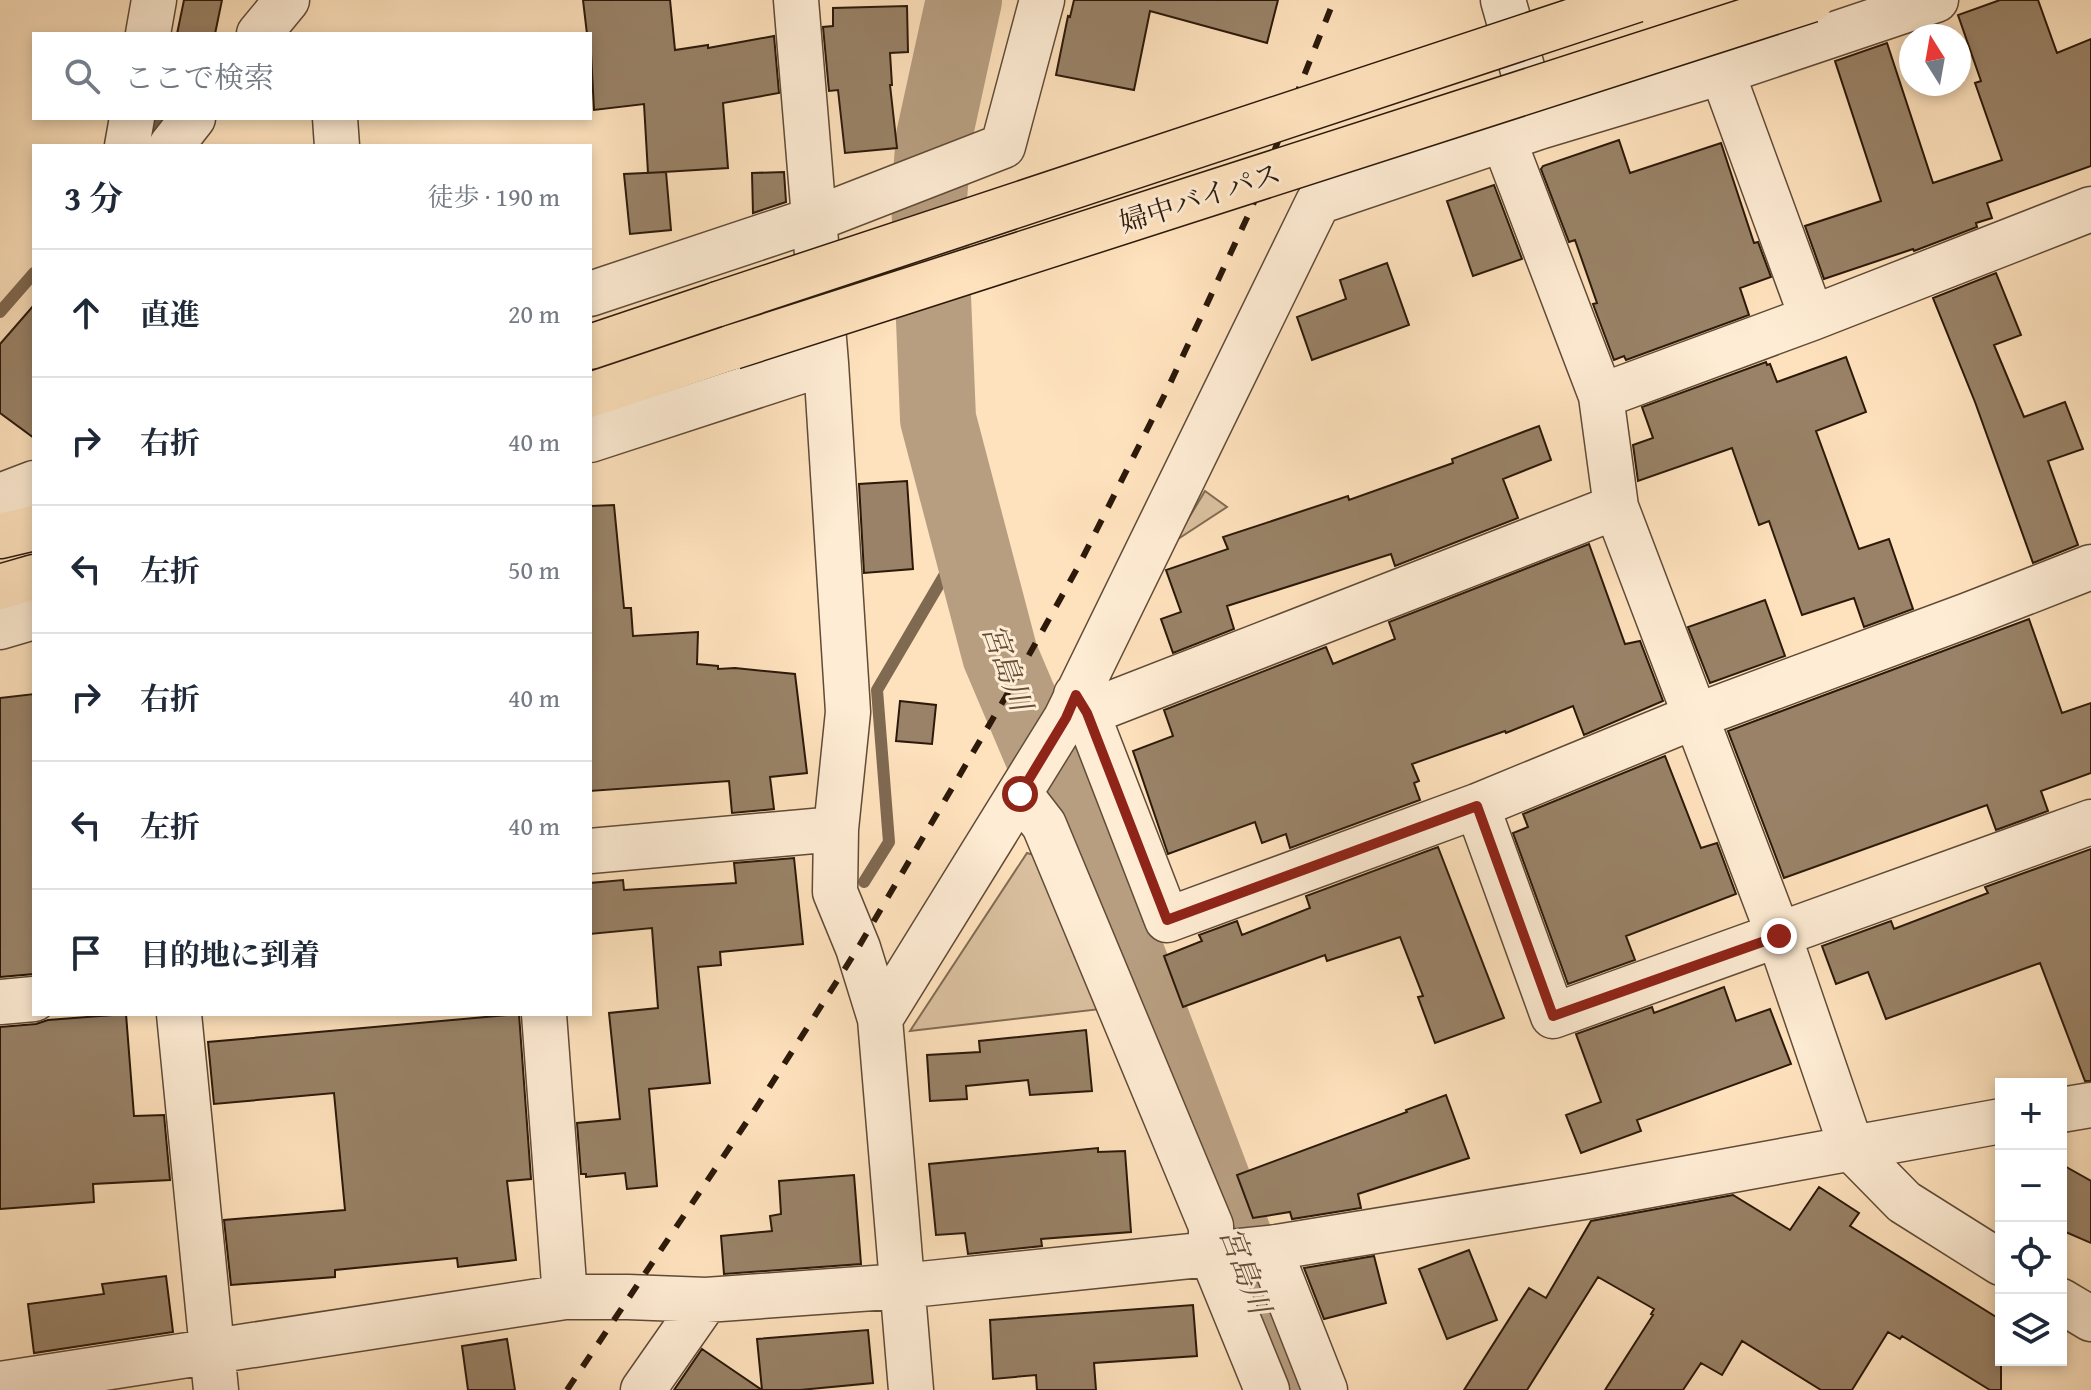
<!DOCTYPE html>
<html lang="ja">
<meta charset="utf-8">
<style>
body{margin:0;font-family:"Gentium Book Plus","Noto Serif JP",serif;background:#f2f2f3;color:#1f2937}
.controls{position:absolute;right:24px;bottom:24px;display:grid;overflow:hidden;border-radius:0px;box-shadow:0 4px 12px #0003}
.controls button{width:72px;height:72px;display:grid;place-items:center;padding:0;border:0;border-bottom:2px solid #e0e1e3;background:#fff;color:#1f2937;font:40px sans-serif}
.compass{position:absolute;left:1899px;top:24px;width:72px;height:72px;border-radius:50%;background:#fff;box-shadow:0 4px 12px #0003;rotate:349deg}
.stop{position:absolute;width:24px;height:24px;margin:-18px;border:6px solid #8f2418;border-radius:50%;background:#fff}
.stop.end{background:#8f2418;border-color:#fff;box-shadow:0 2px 8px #0008}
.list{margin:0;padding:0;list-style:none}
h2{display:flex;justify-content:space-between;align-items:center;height:104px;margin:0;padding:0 32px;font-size:34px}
h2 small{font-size:26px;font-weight:400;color:#747a83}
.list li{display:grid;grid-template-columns:52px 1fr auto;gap:24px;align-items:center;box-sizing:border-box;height:128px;padding:0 32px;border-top:2px solid #e0e1e3}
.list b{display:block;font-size:30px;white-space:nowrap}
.list em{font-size:26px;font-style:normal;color:#747a83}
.icon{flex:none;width:44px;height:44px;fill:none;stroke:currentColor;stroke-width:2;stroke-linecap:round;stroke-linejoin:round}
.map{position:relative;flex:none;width:2091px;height:1390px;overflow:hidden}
.search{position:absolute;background:#fff;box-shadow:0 4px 12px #0003;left:32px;top:32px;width:560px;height:88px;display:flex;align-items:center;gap:20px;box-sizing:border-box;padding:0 28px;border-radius:0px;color:#747a83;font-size:30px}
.panel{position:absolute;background:#fff;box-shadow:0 4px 12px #0003;left:32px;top:144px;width:560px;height:872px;border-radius:0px}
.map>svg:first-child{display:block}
.green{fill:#dac09f;stroke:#836c54;stroke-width:2}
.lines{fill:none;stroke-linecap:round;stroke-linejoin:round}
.stream{stroke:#7f6951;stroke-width:12}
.river{stroke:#b79e80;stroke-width:76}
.building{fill:#998267;stroke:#2c190a;stroke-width:2}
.minor-casing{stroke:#604b37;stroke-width:47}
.highway-casing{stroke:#2c190a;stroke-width:47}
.minor{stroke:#feecd4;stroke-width:44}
.highway{stroke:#fee2bd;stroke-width:44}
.rail{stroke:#2c190a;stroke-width:6;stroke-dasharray:14 14;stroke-linecap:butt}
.highway-bridge-casing{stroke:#2c190a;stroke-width:47;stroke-linecap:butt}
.highway-bridge{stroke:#fee2bd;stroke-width:44}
.route{stroke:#8f2418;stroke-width:10}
.labels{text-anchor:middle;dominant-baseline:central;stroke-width:6;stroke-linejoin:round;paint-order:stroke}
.street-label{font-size:28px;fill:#2c190a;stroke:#feecd4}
.water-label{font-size:30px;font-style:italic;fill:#644e39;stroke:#feecd4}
</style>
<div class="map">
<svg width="2091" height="1390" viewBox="0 0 2091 1390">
<rect width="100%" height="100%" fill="#fee2bd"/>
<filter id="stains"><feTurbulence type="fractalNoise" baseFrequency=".0025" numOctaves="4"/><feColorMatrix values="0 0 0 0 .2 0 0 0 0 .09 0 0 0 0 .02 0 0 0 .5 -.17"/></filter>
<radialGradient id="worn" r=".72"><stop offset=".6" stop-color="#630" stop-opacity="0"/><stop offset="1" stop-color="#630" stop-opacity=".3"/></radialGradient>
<!-- green -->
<path class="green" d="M1205 491 1227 507 1175 541Z
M1027 853 1051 860 1101 1009 910 1031Z"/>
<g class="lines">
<!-- stream -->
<path class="stream" d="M143 144 164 118
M0 312 34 273
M864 882 889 842 877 690 968 535"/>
<!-- river -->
<path class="river" d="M964 0 934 137 929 198 938 419 1000 655 1124 947 1292 1390"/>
</g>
<!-- building -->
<path class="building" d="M184 0H222L215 34H177Z
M583 0H670L675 50 708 45V48L774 36 779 93 723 103 728 168 648 173 644 104 594 110 590 34H587Z
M1074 0H1278L1267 43 1150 11 1134 90 1056 75 1068 16 1070 17Z
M2000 0H2038L2057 53 2091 39V166L1987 203 1992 218 1976 223 1977 227 1914 251 1913 249 1824 279 1805 226 1881 201 1835 61 1887 43 1933 183 2002 160 1975 83 1981 81 1958 15Z
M907 6 908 52 890 53 892 85H890L897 148 845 153 838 90 829 91 823 27 833 26V8Z
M1619 140 1630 173 1721 143 1754 243 1758 242 1771 277 1740 288 1749 315 1626 360 1624 356 1614 360 1593 304 1597 303 1575 240 1569 242 1541 169 1543 166Z
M666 172 671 230 630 234 624 174Z
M784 172 786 202 753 213 752 173Z
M1494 185 1522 259 1473 276 1447 201Z
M1387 263 1409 325 1312 360 1297 317 1346 299 1340 280Z
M1996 273 2021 335 1994 345 2024 417 2065 402 2083 449 2048 461 2078 545 2033 563 1975 402 1933 298Z
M34 305V438L0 413V344Z
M1846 357 1866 412 1816 431 1859 549 1889 539 1913 609 1864 627 1854 598 1802 615 1769 521 1759 525 1732 448 1638 481 1633 445 1653 438 1642 407 1766 362 1767 365 1770 364 1777 382Z
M1539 426 1551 460 1503 479 1518 518 1395 566 1391 554 1227 606 1234 629 1173 653 1161 619 1181 612 1166 570 1228 549 1223 537 1348 496 1349 500 1453 463 1452 459Z
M907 481 913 569 864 573 859 484Z
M614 505 624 608H631L633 636 698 632 697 664 718 666V669L735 668 795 674 807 773 770 777 774 809 732 813 729 781 590 791V506Z
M1589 544 1625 644 1640 641 1663 701 1584 735 1573 706 1506 733 1505 731 1412 764 1419 781 1414 783 1420 800 1290 848 1286 834 1262 843 1255 822 1168 854 1133 751 1173 736 1164 710 1326 647 1333 664 1395 639 1389 622Z
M1765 600 1785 656 1710 683 1688 627Z
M2029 619 2062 713 2091 703V773L2041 791 2048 811 1996 830 1987 805 1784 878 1728 731Z
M34 694V974L0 977V698Z
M900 701 936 705 932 744 896 741Z
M1665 756 1701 848 1717 843 1736 894 1626 936 1635 960 1568 984 1513 833 1528 827 1523 814Z
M1438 847 1504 1018 1435 1043 1418 997 1423 996 1400 937 1327 961 1325 955 1183 1007 1164 956 1202 941 1199 935 1237 921 1242 935 1310 908 1306 896Z
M2091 849V1081H2085L2040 963 1886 1019 1868 972 1836 984 1822 946 1891 921 1894 929 1988 893 1985 887Z
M794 858 803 944 720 952 721 965 698 967 710 1083 649 1089 657 1186 627 1189 625 1173 586 1177V1174H581L577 1123 620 1119 609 1013 658 1008 652 928 590 934V883L623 880 624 890 736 883 734 863Z
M1724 987 1736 1021 1770 1009 1791 1064 1637 1120 1641 1131 1581 1153 1566 1115 1601 1102 1576 1034 1652 1007 1654 1013Z
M126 1014 134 1116 164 1115 170 1180 93 1184 94 1202 0 1209V1027L36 1024 48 1020Z
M519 1014 531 1179 507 1181 516 1260 458 1267 457 1258 335 1270V1277L231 1285 224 1220 345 1210 334 1093 214 1104 208 1042Z
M1086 1030 1092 1091 1030 1095 1028 1080 966 1086 967 1099 930 1101 927 1055 980 1052 979 1041Z
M1446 1095 1469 1158 1358 1194 1361 1208 1292 1219 1290 1212 1253 1218 1237 1175 1407 1112 1406 1110Z
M1098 1148V1152L1125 1151 1131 1232 1041 1239 1042 1246 968 1254 965 1233 936 1235 929 1164Z
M2061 1164 2091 1181V1243L2061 1230Z
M854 1175 861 1264 724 1274 721 1236 772 1231 770 1216 781 1214 779 1181Z
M1819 1187 1859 1213 1850 1226 2001 1320V1390H1990L1902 1336 1900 1339 1888 1332 1852 1390H1821L1742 1341 1722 1375 1701 1363 1683 1390H1605L1653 1315 1651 1314 1654 1309 1598 1277 1527 1390H1464L1529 1288 1546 1298 1591 1221 1733 1195 1790 1230Z
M1469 1250 1497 1320 1447 1339 1419 1269Z
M1374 1256 1386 1303 1324 1319 1304 1268Z
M166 1276 173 1332 34 1353 28 1304 104 1294 102 1284Z
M1193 1305 1197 1356 1094 1363 1096 1390H1037L1036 1375 993 1379 990 1320Z
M868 1330 873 1383 800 1390H762L757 1339Z
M507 1339 515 1390H468L462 1346Z
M702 1349 718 1360 762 1390H674Z"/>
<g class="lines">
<!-- minor casing -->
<g class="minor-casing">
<path id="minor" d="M796 0 826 363 848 712 836 829 835 892 858 948 880 1019 911 1390
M1503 0 1539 127
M148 34 154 0
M259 34 287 0
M1722 72 1812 318
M335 118 337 146
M1504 141 1601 396 1616 507 1779 936 1852 1149 1904 1202 2001 1263
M127 146 132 118
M171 146 193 118
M590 294 815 219 1003 146 1042 0
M1601 396 1812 318 2091 209
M590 440 826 363
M0 496 34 483
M0 627 34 617
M1076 695 1087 713 1167 920 1477 806 1696 716 1968 615 2091 567
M1087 713 1616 507
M1020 794 1044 825 1211 1226V1253L1267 1390
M1477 806 1553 1016 2091 822
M590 851 836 829
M0 1002 34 999
M179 1014 216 1390
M544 1014 565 1297
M880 1019 1066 718 1318 202 1539 127 1722 72 1936 0
M2061 1110 2091 1105
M1269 1248 1325 1390
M2061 1301 2091 1319
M0 1384 565 1297H628L706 1300 902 1286 1277 1247 1590 1196 2001 1121
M643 1390 706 1300"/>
</g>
<!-- highway casing -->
<g class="highway-casing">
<path id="highway" d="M590 347 718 304
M590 395 733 347
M0 536 34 528
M0 587 34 577"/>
</g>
<!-- minor -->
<use href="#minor" class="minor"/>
<!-- highway -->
<use href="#highway" class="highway"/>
<!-- rail -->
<path class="rail" d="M567 1390 758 1105 858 948 1005 698 1078 567 1167 390 1252 207 1334 0"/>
<!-- highway-bridge casing -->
<g class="highway-bridge-casing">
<path id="highway-bridge" d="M718 304 1636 0
M733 347 1811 0"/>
</g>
<!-- highway-bridge -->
<use href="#highway-bridge" class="highway-bridge"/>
</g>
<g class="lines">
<!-- route -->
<path class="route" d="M1020 794 1066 718 1076 695 1087 713 1167 920 1477 806 1553 1016 1779 936"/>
</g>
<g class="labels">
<!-- street labels -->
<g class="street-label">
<text transform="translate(1200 197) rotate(-18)">婦中バイパス</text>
</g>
<!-- water labels -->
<g class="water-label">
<text transform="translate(1008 667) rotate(70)">宮島川</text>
<text transform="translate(1246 1270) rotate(69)">宮島川</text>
</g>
</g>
<rect width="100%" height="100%" filter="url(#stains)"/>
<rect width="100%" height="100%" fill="url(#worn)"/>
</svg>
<div class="controls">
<button>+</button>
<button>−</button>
<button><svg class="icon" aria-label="locate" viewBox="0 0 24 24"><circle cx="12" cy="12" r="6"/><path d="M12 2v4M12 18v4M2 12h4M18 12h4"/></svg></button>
<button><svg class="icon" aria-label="layers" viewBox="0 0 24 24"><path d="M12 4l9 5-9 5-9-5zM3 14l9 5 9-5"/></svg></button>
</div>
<svg class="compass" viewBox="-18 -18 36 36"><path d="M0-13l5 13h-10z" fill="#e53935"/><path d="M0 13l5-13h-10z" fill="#747a83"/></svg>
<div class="stop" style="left:1020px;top:794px"></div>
<div class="stop end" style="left:1779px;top:936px"></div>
<div class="search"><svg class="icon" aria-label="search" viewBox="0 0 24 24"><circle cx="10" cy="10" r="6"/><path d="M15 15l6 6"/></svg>ここで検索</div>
<section class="panel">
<h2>3 分<small>徒歩 · 190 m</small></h2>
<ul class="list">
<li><svg class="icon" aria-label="ahead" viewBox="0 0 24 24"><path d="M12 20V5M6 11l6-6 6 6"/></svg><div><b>直進</b></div><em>20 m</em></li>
<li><svg class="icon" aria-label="right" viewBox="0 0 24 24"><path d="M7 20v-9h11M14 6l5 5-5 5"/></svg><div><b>右折</b></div><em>40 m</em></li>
<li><svg class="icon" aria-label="left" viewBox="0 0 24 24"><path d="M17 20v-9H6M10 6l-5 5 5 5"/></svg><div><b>左折</b></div><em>50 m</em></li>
<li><svg class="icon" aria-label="right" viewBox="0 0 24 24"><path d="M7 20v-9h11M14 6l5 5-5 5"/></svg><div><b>右折</b></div><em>40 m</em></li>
<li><svg class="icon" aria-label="left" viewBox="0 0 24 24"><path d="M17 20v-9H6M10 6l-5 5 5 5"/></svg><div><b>左折</b></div><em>40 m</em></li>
<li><svg class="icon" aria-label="arrive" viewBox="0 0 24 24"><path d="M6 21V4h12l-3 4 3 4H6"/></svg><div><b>目的地に到着</b></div></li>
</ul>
</section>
</div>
